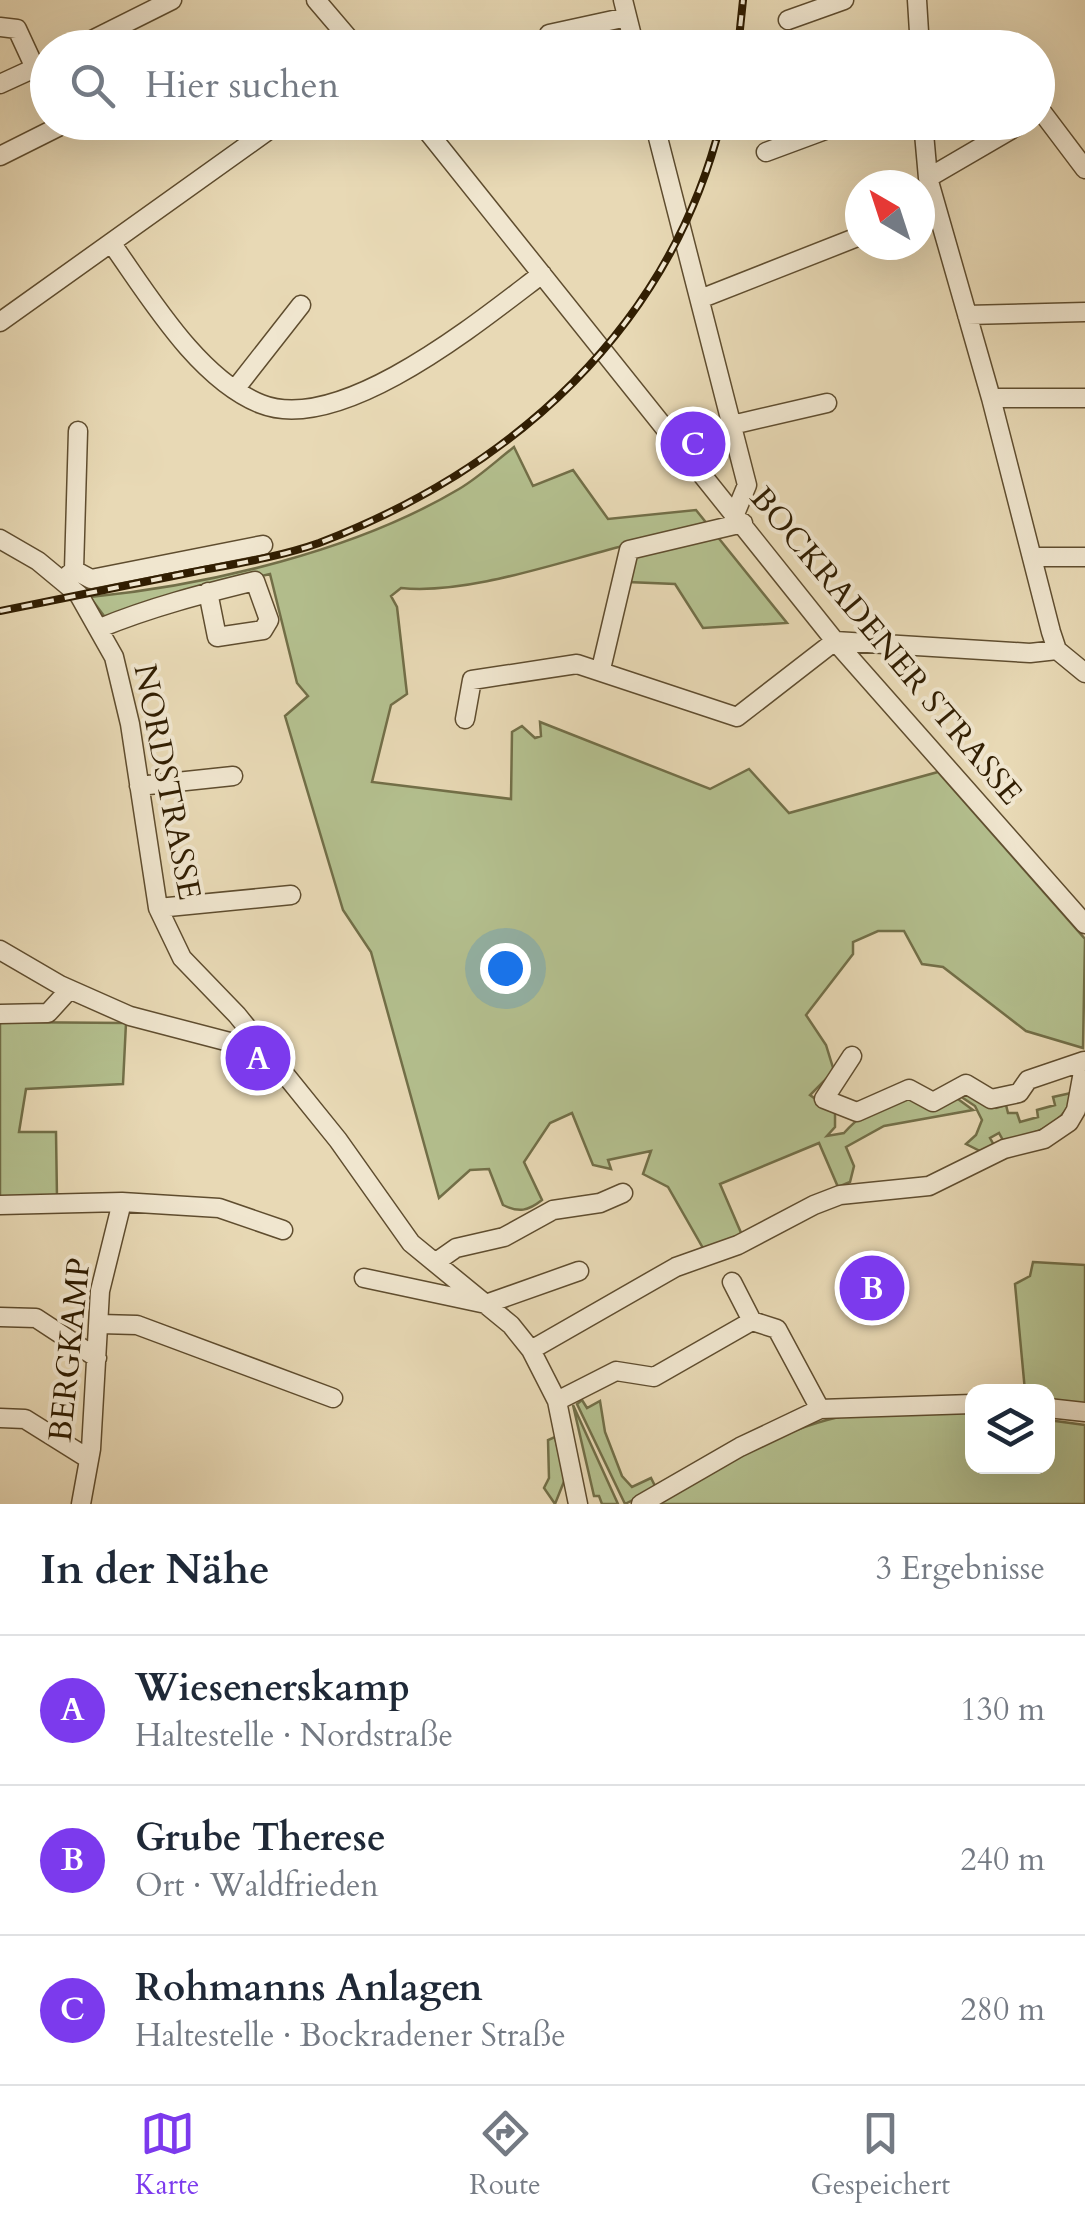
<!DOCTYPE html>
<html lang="de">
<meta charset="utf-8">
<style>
body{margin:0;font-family:Cardo,serif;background:#f2f2f3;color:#1f2937}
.controls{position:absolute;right:30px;bottom:30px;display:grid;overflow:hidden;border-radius:20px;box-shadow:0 10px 40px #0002}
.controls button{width:90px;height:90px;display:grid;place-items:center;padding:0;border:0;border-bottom:2px solid #e0e1e3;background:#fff;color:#1f2937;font:50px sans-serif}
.compass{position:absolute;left:845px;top:170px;width:90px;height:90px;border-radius:50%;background:#fff;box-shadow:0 10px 40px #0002;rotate:321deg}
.you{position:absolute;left:505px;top:968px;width:35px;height:35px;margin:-25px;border:8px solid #fff;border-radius:50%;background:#1a73e8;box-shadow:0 0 0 15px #1a73e833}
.badge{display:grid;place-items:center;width:65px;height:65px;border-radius:50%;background:#7c3aed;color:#fff;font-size:32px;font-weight:700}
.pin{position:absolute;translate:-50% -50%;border:5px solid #fff;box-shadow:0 2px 10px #0006}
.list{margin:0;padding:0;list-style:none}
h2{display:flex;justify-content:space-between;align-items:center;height:130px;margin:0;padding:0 40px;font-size:42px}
h2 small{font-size:32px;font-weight:400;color:#747a83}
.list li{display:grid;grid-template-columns:65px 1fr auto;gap:30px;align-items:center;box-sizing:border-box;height:150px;padding:0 40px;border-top:2px solid #e0e1e3}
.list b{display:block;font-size:38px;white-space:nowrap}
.list p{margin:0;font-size:32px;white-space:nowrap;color:#747a83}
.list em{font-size:32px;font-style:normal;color:#747a83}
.icon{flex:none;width:55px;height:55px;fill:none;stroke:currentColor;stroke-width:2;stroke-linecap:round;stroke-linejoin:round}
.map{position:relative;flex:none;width:1085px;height:1504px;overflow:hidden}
.search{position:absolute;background:#fff;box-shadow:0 10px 40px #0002;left:30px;right:30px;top:30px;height:110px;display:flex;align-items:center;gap:25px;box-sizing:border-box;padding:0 35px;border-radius:55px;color:#747a83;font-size:38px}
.sheet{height:580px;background:#fff}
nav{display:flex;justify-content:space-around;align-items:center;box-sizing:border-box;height:140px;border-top:2px solid #e0e1e3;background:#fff;font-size:28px;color:#747a83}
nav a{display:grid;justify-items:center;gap:5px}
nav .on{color:#7c3aed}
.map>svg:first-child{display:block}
.green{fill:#b4c08f;stroke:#726f48;stroke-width:2.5}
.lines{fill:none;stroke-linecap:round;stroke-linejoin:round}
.minor-casing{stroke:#5f4d2f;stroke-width:21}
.minor{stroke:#f0e6cf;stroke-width:18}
.rail-casing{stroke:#311e02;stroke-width:8}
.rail{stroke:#f0e6cf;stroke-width:4;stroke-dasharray:11;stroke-linecap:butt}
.labels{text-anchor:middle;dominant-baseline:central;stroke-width:8;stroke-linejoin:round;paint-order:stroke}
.street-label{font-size:32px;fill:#311e02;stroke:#f0e6cf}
</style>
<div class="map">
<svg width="1085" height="1504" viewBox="0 0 1085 1504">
<rect width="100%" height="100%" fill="#e8d9b5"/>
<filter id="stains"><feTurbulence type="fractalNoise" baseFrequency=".002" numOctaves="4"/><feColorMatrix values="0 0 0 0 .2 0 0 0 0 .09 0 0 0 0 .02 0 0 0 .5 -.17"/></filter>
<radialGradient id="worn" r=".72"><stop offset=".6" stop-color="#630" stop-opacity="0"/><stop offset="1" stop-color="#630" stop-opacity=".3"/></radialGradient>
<!-- green -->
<path class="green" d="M514 447 533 486 573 470 608 519 696 510 787 623 703 628 675 584 628 582 631 544C564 560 470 595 401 588L391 596 397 607 407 694 391 705 372 782 511 799 512 732 522 726 535 738 541 736 540 722 710 789 749 769 789 813 938 772 1085 939 1083 1048 1026 1031 943 967 922 964 904 931H878L853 942V954L806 1015 826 1045 834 1071 810 1095 835 1113V1127L827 1136 844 1133C876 1097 904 1097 951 1094L973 1110 884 1126 846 1147 854 1166 850 1182 838 1187 819 1143 720 1184 742 1235 707 1255 668 1187 643 1174 651 1151 608 1160 611 1169 593 1165 572 1113 550 1123 524 1162 542 1200C528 1211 519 1213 503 1205L489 1169 470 1170 439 1198 371 952 343 910 285 716 308 696 297 683 270 574 153 602 107 620 90 597C209 585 355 551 459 489 478 478 496 461 514 447Z
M0 1022 126 1023 123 1084 26 1089 19 1132H56L57 1198H0Z
M965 1088 996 1108 1006 1105 1008 1113H1017L1020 1122 1038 1117 1037 1110 1055 1105 1053 1097 1071 1093 1073 1100C1057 1128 1034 1134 1004 1142L999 1133 990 1138 995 1147 980 1151 966 1144 976 1135 982 1120 975 1106 954 1092Z
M1033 1262 1085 1265V1407L1048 1402V1392L1025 1391 1015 1284 1030 1276Z
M582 1400 587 1408 600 1401 605 1432 622 1476 632 1487 651 1478 656 1488 625 1504 577 1404Z
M573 1405 618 1504H602L599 1496H594Z
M972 1408V1466H1048V1420L1085 1425V1504H658C719 1468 777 1429 848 1415 887 1407 932 1410 972 1408Z
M555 1437 565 1479 555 1504 544 1488 549 1478 548 1440Z"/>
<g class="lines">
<!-- minor casing -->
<g class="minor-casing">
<path id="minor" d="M316 0 357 48
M623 0 635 48
M917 0 920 48
M788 20 844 0
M0 27 17 29 48 96
M549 34 627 17
M76 48 172 0
M0 84 48 62
M1038 114 1042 112 1085 169
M420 122 835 641 1085 924
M654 122 747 485 735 514
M923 122 928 178 991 398 1051 632 1057 650 1085 673
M766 152 847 122
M0 156 58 127 57 122
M928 178 1024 122
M112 244C149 296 198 379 261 404 341 436 481 320 542 274
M700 299 860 236
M967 315 1085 312
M0 322 280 122
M236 388 301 305
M991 398H1085
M732 425 827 403
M0 539 38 561 79 595 114 657 130 724 158 908 182 958 237 1015 338 1140 411 1243 511 1325 531 1350 557 1401 578 1504
M1033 557H1085
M74 570 91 579 263 545
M67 576 74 570 78 431
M100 628C151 607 202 594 255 581L269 620 263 630 217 637 208 592
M601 669 629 550 743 523
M465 719 472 680 577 664 737 717 835 641 1030 653 1057 650
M139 786 233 776
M158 908 291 895
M0 950 60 985 130 1016 241 1045 259 1043
M0 1014 48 1013 69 990
M852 1056 824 1099 857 1112 909 1089 933 1102 966 1084 991 1099 1019 1093 1028 1080 1084 1061
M0 1205 122 1202 219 1208 283 1230
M436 1262 456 1248 504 1237 553 1210 600 1203 623 1193
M364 1278 486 1304 579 1271
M732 1282 752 1321
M0 1317 36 1318 97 1358
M100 1324 137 1325 333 1398
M531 1350 676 1267 738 1245 814 1205 840 1195 929 1186 1004 1149 1044 1139 1069 1122 1076 1110 1085 1061
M557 1401 616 1371 654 1377 752 1321 777 1329 820 1409
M1048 1408 1085 1412
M0 1418 25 1419 89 1459
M81 1504 91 1449 100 1291 122 1202
M641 1504 740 1447 820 1409 972 1404"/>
</g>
<!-- minor -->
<use href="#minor" class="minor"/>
<!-- rail casing -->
<g class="rail-casing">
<path id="rail" d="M738 48 743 0
M0 611C64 598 129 585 193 572 235 564 279 557 319 543 513 469 669 329 721 122"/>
</g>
<!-- rail -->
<use href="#rail" class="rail"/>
</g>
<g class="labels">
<!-- street labels -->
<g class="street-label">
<text transform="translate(886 646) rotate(50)">BOCKRADENER STRASSE</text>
<text transform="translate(167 782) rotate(79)">NORDSTRASSE</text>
<text transform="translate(70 1350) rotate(-84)">BERGKAMP</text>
</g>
</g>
<rect width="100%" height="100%" filter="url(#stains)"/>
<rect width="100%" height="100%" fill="url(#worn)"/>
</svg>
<div class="controls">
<button><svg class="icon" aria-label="layers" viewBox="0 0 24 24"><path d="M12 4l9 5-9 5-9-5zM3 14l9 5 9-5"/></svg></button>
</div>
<svg class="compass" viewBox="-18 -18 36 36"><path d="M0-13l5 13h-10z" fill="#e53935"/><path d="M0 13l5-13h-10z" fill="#747a83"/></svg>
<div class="you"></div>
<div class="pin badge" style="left:258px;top:1058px">A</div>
<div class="pin badge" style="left:872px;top:1288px">B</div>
<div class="pin badge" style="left:693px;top:444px">C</div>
<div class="search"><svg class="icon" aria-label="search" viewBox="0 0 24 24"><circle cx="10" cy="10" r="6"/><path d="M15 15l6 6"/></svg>Hier suchen</div>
</div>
<section class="sheet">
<h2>In der Nähe<small>3 Ergebnisse</small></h2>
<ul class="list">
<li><span class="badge">A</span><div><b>Wiesenerskamp</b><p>Haltestelle · Nordstraße</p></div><em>130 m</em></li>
<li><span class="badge">B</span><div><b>Grube Therese</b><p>Ort · Waldfrieden</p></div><em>240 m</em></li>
<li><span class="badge">C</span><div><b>Rohmanns Anlagen</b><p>Haltestelle · Bockradener Straße</p></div><em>280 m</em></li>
</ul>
</section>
<nav>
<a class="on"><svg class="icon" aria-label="map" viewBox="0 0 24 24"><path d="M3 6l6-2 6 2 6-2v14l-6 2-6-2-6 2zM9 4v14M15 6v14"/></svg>Karte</a>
<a><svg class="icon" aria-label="directions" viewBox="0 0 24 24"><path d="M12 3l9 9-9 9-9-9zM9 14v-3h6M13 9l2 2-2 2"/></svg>Route</a>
<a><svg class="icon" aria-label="saved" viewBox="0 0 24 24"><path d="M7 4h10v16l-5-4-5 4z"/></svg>Gespeichert</a>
</nav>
